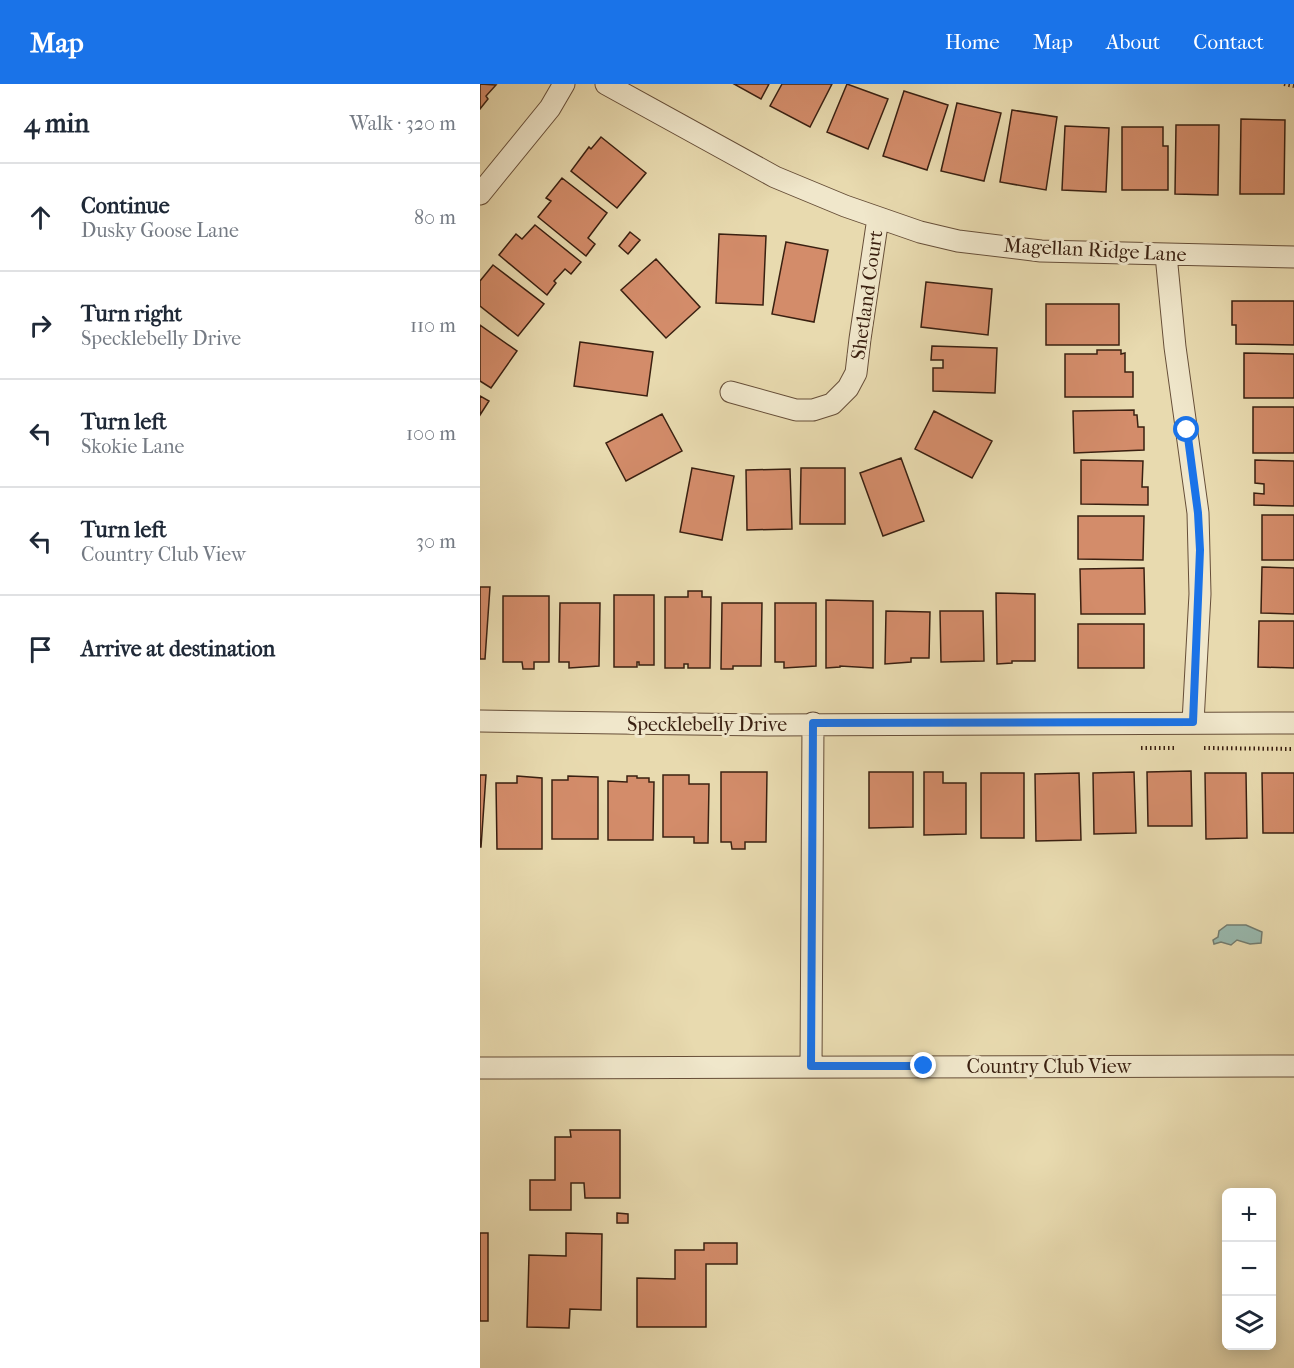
<!DOCTYPE html>
<meta charset="utf-8">
<style>
body{margin:0;font-family:"IM FELL French Canon",serif;background:#f2f2f3;color:#1f2937}
.controls{position:absolute;right:18px;bottom:18px;display:grid;overflow:hidden;border-radius:9px;box-shadow:0 3px 15px #0003}
.controls button{width:54px;height:54px;display:grid;place-items:center;padding:0;border:0;border-bottom:2px solid #e0e1e3;background:#fff;color:#1f2937;font:30px sans-serif}
.stop{position:absolute;width:18px;height:18px;margin:-14px;border:4px solid #1a73e8;border-radius:50%;background:#fff}
.stop.end{background:#1a73e8;border-color:#fff;box-shadow:0 2px 6px #0008}
.list{margin:0;padding:0;list-style:none}
h2{display:flex;justify-content:space-between;align-items:center;height:78px;margin:0;padding:0 24px;font-size:26px}
h2 small{font-size:20px;font-weight:400;color:#747a83}
.list li{display:grid;grid-template-columns:39px 1fr auto;gap:18px;align-items:center;box-sizing:border-box;height:108px;padding:0 24px;border-top:2px solid #e0e1e3}
.list b{display:block;font-size:22px;white-space:nowrap}
.list p{margin:0;font-size:20px;white-space:nowrap;color:#747a83}
.list em{font-size:20px;font-style:normal;color:#747a83}
.icon{flex:none;width:33px;height:33px;fill:none;stroke:currentColor;stroke-width:2;stroke-linecap:round;stroke-linejoin:round}
.map{position:relative;flex:none;width:814px;height:1284px;overflow:hidden}
header{display:flex;align-items:center;gap:36px;box-sizing:border-box;height:84px;padding:0 30px;background:#1a73e8;color:#fff}
header strong{font-size:28px}
nav{display:flex;gap:33px;margin-inline-start:auto;font-size:21px}
main{display:flex}
aside{flex:1;background:#fff}
.map>svg:first-child{display:block}
.water{fill:#98bab0;stroke:#727c70;stroke-width:1.5}
.building{fill:#d38c6a;stroke:#3a2011;stroke-width:1.5}
.lines{fill:none;stroke-linecap:round;stroke-linejoin:round}
.street-casing{stroke:#664e38;stroke-width:23}
.path{stroke:#3a2011;stroke-width:4;stroke-dasharray:1.5 3;stroke-linecap:butt}
.street{stroke:#f0e7cb;stroke-width:21}
.route{stroke:#1a73e8;stroke-width:8}
.labels{text-anchor:middle;dominant-baseline:central;stroke-width:6;stroke-linejoin:round;paint-order:stroke}
.street-label{font-size:20px;fill:#3a2011;stroke:#f0e7cb}
</style>
<header>
<strong>Map</strong>
<nav><a>Home</a><a>Map</a><a>About</a><a>Contact</a></nav>
</header>
<main>
<aside>
<h2>4 min<small>Walk · 320 m</small></h2>
<ul class="list">
<li><svg class="icon" aria-label="ahead" viewBox="0 0 24 24"><path d="M12 20V5M6 11l6-6 6 6"/></svg><div><b>Continue</b><p>Dusky Goose Lane</p></div><em>80 m</em></li>
<li><svg class="icon" aria-label="right" viewBox="0 0 24 24"><path d="M7 20v-9h11M14 6l5 5-5 5"/></svg><div><b>Turn right</b><p>Specklebelly Drive</p></div><em>110 m</em></li>
<li><svg class="icon" aria-label="left" viewBox="0 0 24 24"><path d="M17 20v-9H6M10 6l-5 5 5 5"/></svg><div><b>Turn left</b><p>Skokie Lane</p></div><em>100 m</em></li>
<li><svg class="icon" aria-label="left" viewBox="0 0 24 24"><path d="M17 20v-9H6M10 6l-5 5 5 5"/></svg><div><b>Turn left</b><p>Country Club View</p></div><em>30 m</em></li>
<li><svg class="icon" aria-label="arrive" viewBox="0 0 24 24"><path d="M6 21V4h12l-3 4 3 4H6"/></svg><div><b>Arrive at destination</b></div></li>
</ul>
</aside>
<div class="map">
<svg width="814" height="1284" viewBox="0 0 814 1284">
<rect width="100%" height="100%" fill="#e8daaf"/>
<filter id="stains"><feTurbulence type="fractalNoise" baseFrequency=".00333" numOctaves="4"/><feColorMatrix values="0 0 0 0 .2 0 0 0 0 .09 0 0 0 0 .02 0 0 0 .5 -.17"/></filter>
<radialGradient id="worn" r=".72"><stop offset=".6" stop-color="#630" stop-opacity="0"/><stop offset="1" stop-color="#630" stop-opacity=".3"/></radialGradient>
<!-- water -->
<path class="water" d="M747 841H766L782 848 781 859 770 860 757 856 751 861 741 858 734 860 733 856 738 853 739 847Z"/>
<!-- building -->
<path class="building" d="M0 0 16 1 6 12 8 15 0 25Z
M254 0H289L281 15Z
M302 0H352L330 43 290 22Z
M367 0 408 15 388 65 347 48Z
M424 7 468 21 447 86 403 72Z
M477 19 521 29 504 97 461 87Z
M532 26 577 33 566 106 520 98Z
M761 35 805 36 804 110H760Z
M696 41H739L738 111 695 110Z
M585 42 629 44 626 108 582 106Z
M642 43H683V62H688V106H642Z
M121 53 166 89 137 124 91 87 109 63 111 65Z
M82 94 127 129 108 154 115 160 106 172 58 133 71 117 66 114Z
M55 141 101 178 91 190 85 185 74 197 76 199 67 211 19 171 36 150 42 155Z
M150 148 160 156 148 170 139 162Z
M239 150 286 152 283 221 236 219Z
M306 158 348 166 334 238 292 230Z
M176 175 220 223 186 254 141 206Z
M13 181 64 220 38 252 0 222V197Z
M446 198 512 205 508 251 441 243Z
M752 217H814V261L756 260V241H752Z
M566 220H639V261H566Z
M0 241 37 267 11 304 0 297Z
M100 258 173 268 167 312 94 302Z
M452 262 517 264 515 309 453 307V284H463V276H451Z
M617 266H641V270L645 269V288H653V313H585V270H617Z
M764 269 814 270V314H764Z
M0 312 9 317 0 331Z
M773 323H814V369H773Z
M654 326V331H657L658 343H664V366L594 369 593 327Z
M454 327 512 357 492 394 435 365Z
M182 330 202 367 146 397 126 359Z
M421 374 444 437 403 452 380 389Z
M601 376 663 377 662 403H668V421L601 420Z
M775 376 814 377V422L774 421V409L784 410V400L775 399Z
M212 384 254 392 242 456 200 448Z
M321 384H365V440H320Z
M310 385 312 445 267 446 266 386Z
M782 431H814V476H782Z
M598 432H664L663 476 598 475Z
M782 483 814 484V530L781 529Z
M664 484 665 530H601L600 485Z
M0 503H10L5 575H0Z
M208 507H222V513H231L230 584H208V580H204V584H185V513H208Z
M516 509 555 510V577H532V579L517 580Z
M134 511H174V581H159V578H157V583H134Z
M23 512H69V578H54V585H43L42 578H23Z
M346 516 393 517V584L360 582V583L346 584Z
M80 519H120L119 582 89 584V578H79Z
M242 519H282L281 582H253V585H241Z
M295 519H336V582L304 584V578H295Z
M406 527 450 528 449 574H431V578L405 580Z
M460 527H503L504 577 461 578Z
M779 537H814V584L778 583Z
M598 540H664V584H598Z
M711 687 712 742H668L667 688Z
M241 688H287L286 758H265V765H252L251 758H241Z
M389 688H433V743L389 744Z
M444 688H463V699H486V750L444 751Z
M654 688 656 749 614 750 613 689Z
M501 689H544V754H501Z
M599 689 601 756 556 757 555 690Z
M725 689H766L767 754 726 755Z
M782 689H814V749H783Z
M0 691H6L1 763H0Z
M183 691H209V700H229L228 759H214V753H183Z
M37 692 62 694V765H17L16 699H37Z
M88 692 118 693V755H72V696H88Z
M147 692H157V694H169V698H174L173 756H128V697L147 698Z
M90 1046H140V1114H105L104 1099H91V1126H50V1096H75V1053H91Z
M137 1129 148 1130V1139H137Z
M0 1149H8V1237H0Z
M86 1149 122 1150 121 1226 90 1225 89 1244 47 1243 49 1171 86 1172Z
M224 1159H257V1180H226V1243H157V1194L195 1195V1166H224Z"/>
<g class="lines">
<!-- street casing -->
<g class="street-casing">
<path id="street" d="M126 0 295 93 365 122 440 148 478 157 561 167 814 173
M0 110 70 24 84 0
M686 171 695 263 718 429 720 510 713 638
M251 308 316 326H333L352 320 368 304 376 289 380 255 398 134
M0 637 288 641 814 639
M331 983 333 639
M0 984 814 982"/>
</g>
<!-- path -->
<path class="path" d="M804 0 814 2
M661 664H695
M724 664 814 665"/>
<!-- street -->
<use href="#street" class="street"/>
</g>
<g class="lines">
<!-- route -->
<path class="route" d="M444 982H331L333 639 713 638 720 466 718 429 707 346"/>
</g>
<g class="labels">
<!-- street labels -->
<g class="street-label">
<text transform="translate(615 166) rotate(3)">Magellan Ridge Lane</text>
<text transform="translate(387 211) rotate(-82)">Shetland Court</text>
<text x="227" y="640">Specklebelly Drive</text>
<text x="569" y="982">Country Club View</text>
</g>
</g>
<rect width="100%" height="100%" filter="url(#stains)"/>
<rect width="100%" height="100%" fill="url(#worn)"/>
</svg>
<div class="controls">
<button>+</button>
<button>−</button>
<button><svg class="icon" aria-label="layers" viewBox="0 0 24 24"><path d="M12 4l9 5-9 5-9-5zM3 14l9 5 9-5"/></svg></button>
</div>
<div class="stop" style="left:707px;top:346px"></div>
<div class="stop end" style="left:444px;top:982px"></div>
</div>
</main>
